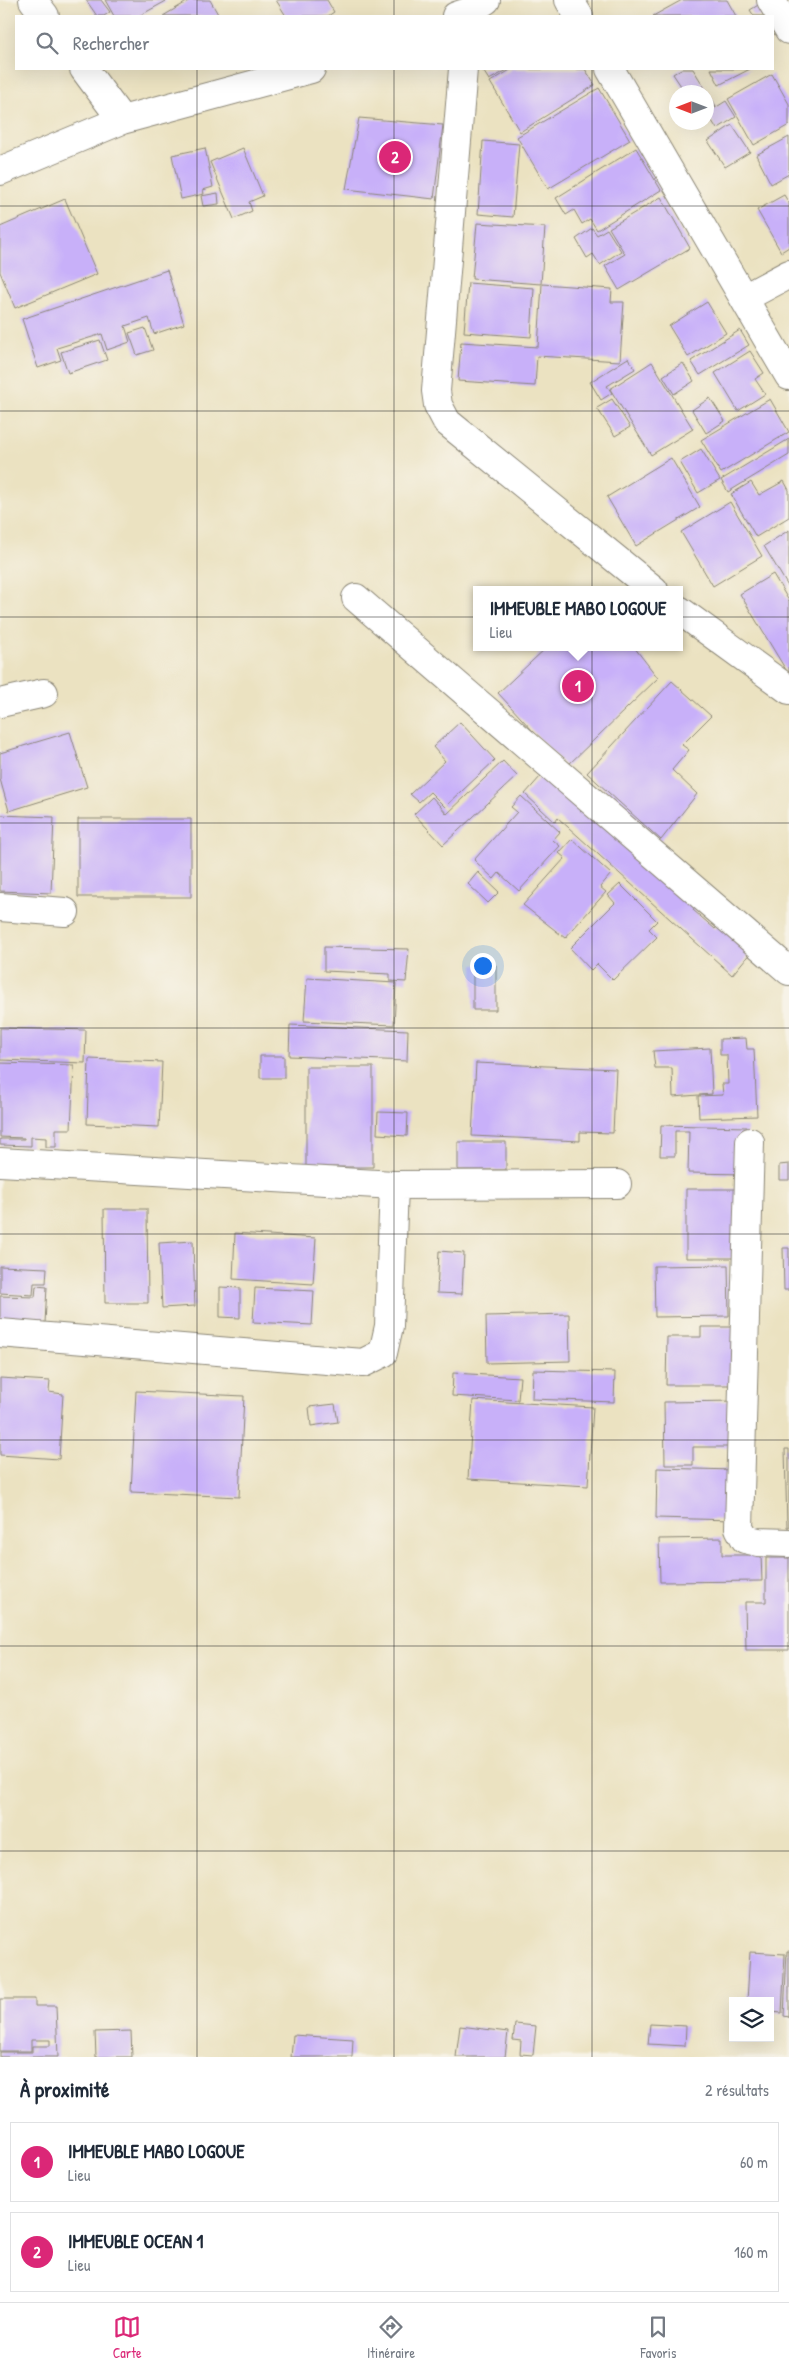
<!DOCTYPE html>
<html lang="fr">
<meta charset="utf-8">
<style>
body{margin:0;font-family:"Patrick Hand",sans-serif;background:#f6f6f7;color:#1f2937}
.controls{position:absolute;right:15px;bottom:15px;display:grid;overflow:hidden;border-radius:0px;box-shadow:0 5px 20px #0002}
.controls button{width:45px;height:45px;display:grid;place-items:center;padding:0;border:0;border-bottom:1px solid #e0e1e3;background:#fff;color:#1f2937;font:25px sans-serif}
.compass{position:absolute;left:669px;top:85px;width:45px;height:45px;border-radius:50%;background:#fff;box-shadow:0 5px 20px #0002;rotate:270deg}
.you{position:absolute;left:482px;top:965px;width:18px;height:18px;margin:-12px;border:4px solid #fff;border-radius:50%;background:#1a73e8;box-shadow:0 0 0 8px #1a73e833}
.badge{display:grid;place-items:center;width:32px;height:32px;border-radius:50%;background:#db2777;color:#fff;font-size:16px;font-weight:700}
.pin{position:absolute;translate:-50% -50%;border:2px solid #fff;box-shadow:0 1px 5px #0006}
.popup{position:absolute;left:473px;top:586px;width:210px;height:65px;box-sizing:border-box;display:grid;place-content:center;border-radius:0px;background:#fff;filter:drop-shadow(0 1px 4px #0005);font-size:16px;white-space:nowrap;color:#747a83}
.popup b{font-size:19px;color:#1f2937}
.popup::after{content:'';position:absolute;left:50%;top:100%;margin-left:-10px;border:10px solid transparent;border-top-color:#fff}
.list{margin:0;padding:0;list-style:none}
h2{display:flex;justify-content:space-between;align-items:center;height:65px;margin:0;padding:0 20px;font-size:21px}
h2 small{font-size:16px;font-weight:400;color:#747a83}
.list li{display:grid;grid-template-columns:32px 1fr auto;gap:15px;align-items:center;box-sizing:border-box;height:80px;margin:0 10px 10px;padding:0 10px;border:1px solid #e0e1e3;border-radius:0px}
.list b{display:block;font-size:19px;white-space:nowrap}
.list p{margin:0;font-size:16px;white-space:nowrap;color:#747a83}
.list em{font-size:16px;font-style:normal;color:#747a83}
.icon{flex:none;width:28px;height:28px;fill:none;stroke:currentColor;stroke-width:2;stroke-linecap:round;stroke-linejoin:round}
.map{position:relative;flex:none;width:789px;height:2057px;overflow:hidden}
.search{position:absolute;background:#fff;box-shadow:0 5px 20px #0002;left:15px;right:15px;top:15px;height:55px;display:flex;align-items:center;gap:12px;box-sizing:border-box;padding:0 18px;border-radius:0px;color:#747a83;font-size:19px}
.sheet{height:245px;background:#fff}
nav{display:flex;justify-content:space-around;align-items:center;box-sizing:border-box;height:70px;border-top:1px solid #e0e1e3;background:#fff;font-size:14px;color:#747a83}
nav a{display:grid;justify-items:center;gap:2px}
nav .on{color:#db2777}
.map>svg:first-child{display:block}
.building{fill:#c8b0f9}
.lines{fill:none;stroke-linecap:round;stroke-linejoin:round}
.minor-casing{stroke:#8b8676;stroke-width:30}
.minor{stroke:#fff;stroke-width:28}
.grid{fill:none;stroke:#2b2b2b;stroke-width:1;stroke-opacity:0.55}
</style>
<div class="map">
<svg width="789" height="2057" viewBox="0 0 789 2057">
<rect width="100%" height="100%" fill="#f7f3e8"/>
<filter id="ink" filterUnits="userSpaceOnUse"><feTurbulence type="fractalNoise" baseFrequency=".02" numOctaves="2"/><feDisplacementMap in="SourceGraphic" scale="10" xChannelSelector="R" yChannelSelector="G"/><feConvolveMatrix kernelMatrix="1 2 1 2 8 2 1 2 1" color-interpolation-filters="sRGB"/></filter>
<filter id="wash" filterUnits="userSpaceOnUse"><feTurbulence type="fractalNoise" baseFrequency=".0096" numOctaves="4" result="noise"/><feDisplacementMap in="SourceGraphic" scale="20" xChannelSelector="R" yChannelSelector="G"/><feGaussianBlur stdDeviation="1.12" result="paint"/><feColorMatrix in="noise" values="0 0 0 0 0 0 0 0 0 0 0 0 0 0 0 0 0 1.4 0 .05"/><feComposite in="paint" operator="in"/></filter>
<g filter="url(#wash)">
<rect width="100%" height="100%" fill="#ebe2c1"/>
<g id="blocks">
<!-- building -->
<path class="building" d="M86 0H101L110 12 104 16H97Z
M105 0H168L139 16H114Z
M190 0H210L219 16H163Z
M276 0H327L334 12 328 16H286Z
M682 0H727L736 16H653Z
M760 4 767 16H754L750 10Z
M482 69H509L489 80Z
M512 69H585L595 85 520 132 490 82Z
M681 69H693L716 106 706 112V92H685L673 74Z
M711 69H750L719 85Z
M772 74 789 104V125L754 145 728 99Z
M599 88 630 140 548 189 517 137Z
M726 101 736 117 717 129 707 113Z
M359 118 443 125 434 199 346 189Z
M732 125 750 152 725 167 708 141Z
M789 137V174L771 184 756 155Z
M483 141 519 144 513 217 478 214Z
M205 148 213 187 203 190 204 194 181 199 172 155Z
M243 148 263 196 249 202 252 211 234 219 210 162Z
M636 148 661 190 597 230 590 219 582 224 574 210 566 215 556 198Z
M218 193 219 204 203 206 201 196Z
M784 195 789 203V247L781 252 757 210Z
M661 197 690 248 619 290 605 266 625 254 609 228Z
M65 199 97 274 15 308 0 272V227Z
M477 223 545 227 541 284 472 279Z
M592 228 597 235 607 229 621 251 600 265 593 254 587 258 576 239Z
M167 270 184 324 154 334 149 318 125 326 130 342 107 350 102 334 57 348 61 360 38 368 22 319Z
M468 283 534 288 531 337 464 332Z
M542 284 612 289 611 302H624L620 361 537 356 535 386 458 381 461 342 538 347Z
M707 302 726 333 688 357 669 326Z
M145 328 153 350 137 355 129 333Z
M740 330 749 345 700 375 691 361Z
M100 340 107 360 68 373 61 352Z
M750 351 764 373 755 379 765 394 738 411 715 373Z
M628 358 635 369 607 386 612 393 601 400 590 382Z
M652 362 693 429 651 455 610 389Z
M683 363 694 381 674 394 663 376Z
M710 398 725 421 706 433 692 410Z
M612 399 630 427 615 436 597 408Z
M770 399 789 432 721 473 701 440Z
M789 439V455L728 492 721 480Z
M701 449 720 480 698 493 680 462Z
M671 458 700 507 636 546 607 497Z
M784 481 789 490V517L756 537 731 494 751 482 759 495Z
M730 502 762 556 713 586 681 532Z
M789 530V588L764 546Z
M773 574 789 601V675L740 594Z
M547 647H634L658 678 566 767 498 693Z
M672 681 711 716 682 745 689 750 672 770 697 794 661 840 587 773Z
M460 722 495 760 445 807 430 792 419 802 410 794 445 761 433 747Z
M70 732 87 787 9 811 0 779V753Z
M503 761 517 776 443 845 414 814 432 797 447 814Z
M548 768 698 904 693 910 715 929 720 923 751 952 732 975 558 818 555 822 525 794Z
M521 796 560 832 553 840 560 846 519 891 499 873 494 879 474 860 517 812 511 807Z
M0 815 54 817 51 893 0 891Z
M78 819H191V897H78Z
M572 839 611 874 600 887 606 892 565 938 523 905 565 858 559 853Z
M478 872 499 892 488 903 468 884Z
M620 884 657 921 649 929 657 937 613 980 597 964 591 970 570 948 615 903 608 895Z
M324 947 409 949 406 982 390 981V974L324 971Z
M473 965H496V1010H473Z
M307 978 396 983 394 1025 304 1021Z
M290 1025 408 1030 407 1061 289 1056Z
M0 1028 86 1030 85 1063 0 1060Z
M746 1038 747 1049H754L757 1116 699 1118 698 1096 723 1095 722 1084H728L727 1055H720V1039Z
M710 1048 712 1094 673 1097 672 1068H655L653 1051Z
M260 1056H284V1078H260Z
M89 1059 162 1062 159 1127 87 1124Z
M0 1063 74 1065 71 1129H56V1147H46V1138L31 1137V1146L0 1145V1139H24V1138L0 1137Z
M476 1063 616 1069 613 1133 580 1132V1141L472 1136Z
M306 1067H373V1167H306Z
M378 1112 408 1113 407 1136 377 1134Z
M661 1125 747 1127 746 1174 688 1173 689 1131H675V1156H660Z
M458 1142H506V1170H458Z
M789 1164V1180H779V1165Z
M686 1189H744V1258H686Z
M104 1209H147L148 1303H105Z
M235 1233 316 1238 313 1284 233 1279Z
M193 1241 195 1306 162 1308 159 1243Z
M783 1248H789V1290H784Z
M439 1251 464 1253 462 1294 437 1293Z
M728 1265 729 1316 655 1317 654 1266Z
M0 1266 47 1268 46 1283H34L33 1295 0 1293Z
M36 1286 47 1287 45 1323 0 1321V1296L35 1297Z
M220 1287 240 1288V1318L220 1317Z
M255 1288 314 1291 312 1325 253 1322Z
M569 1314 570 1361 487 1363 486 1316Z
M701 1327H741V1385H666L667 1337H701Z
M533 1370 615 1372 614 1402 532 1399Z
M453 1373 520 1377 518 1400 452 1396Z
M0 1378 50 1381 49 1392 63 1394 59 1459 0 1455Z
M136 1391 244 1396 239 1497 131 1492Z
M473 1400 593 1407 588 1486 468 1479Z
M739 1401 740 1447H693V1465H665L664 1402Z
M335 1404 338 1422 311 1426 309 1407Z
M785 1449H789V1527H787Z
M657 1468 734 1470 733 1520 656 1518Z
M722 1538V1555H761L762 1581 660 1582 659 1539Z
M766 1558H789V1650H746L745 1602H766Z
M787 1951H789V2017L784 2016Z
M750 1952 785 1954 782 2013 770 2012V2001H747Z
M0 1999H35V2006H56L58 2057H0V2052H32V2046H50V2040H31V2051H0Z
M515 2024 536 2026 533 2055 520 2054 521 2041 513 2040Z
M650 2024 686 2026 685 2046 648 2044Z
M460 2026 508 2032 505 2057H456Z
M131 2031 132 2057H96L95 2032Z
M293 2035 353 2039 352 2057H291Z"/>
</g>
</g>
<g filter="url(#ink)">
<use href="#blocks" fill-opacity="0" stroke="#8b8676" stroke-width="1"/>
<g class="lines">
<!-- minor casing -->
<g class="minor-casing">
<path id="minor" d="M33 0 45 16
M569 0 579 16
M771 0 789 30
M456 16 468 12 486 0
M84 69 122 120
M463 69 436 391 438 405 447 422 654 590
M610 69 789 376
M0 171 122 120 311 69
M744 298 789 274
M356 598 789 971
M679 610 789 690
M0 703 44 693
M0 907 65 912
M750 1142 739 1528 745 1539 758 1542 789 1543
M0 1162 394 1185 617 1184
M0 1333 363 1363 383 1353 389 1326 394 1185"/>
</g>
<!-- minor -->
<use href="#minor" class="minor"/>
</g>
</g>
<!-- grid -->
<path class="grid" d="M197 0V16M394 0V16M592 0V16M197 69V2057M394 69V2057M592 69V2057M0 206H789M0 411H789M0 617H789M0 823H789M0 1028H789M0 1234H789M0 1440H789M0 1646H789M0 1851H789"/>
</svg>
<div class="controls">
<button><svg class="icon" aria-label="layers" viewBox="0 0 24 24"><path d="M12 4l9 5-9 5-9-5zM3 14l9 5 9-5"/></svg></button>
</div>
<svg class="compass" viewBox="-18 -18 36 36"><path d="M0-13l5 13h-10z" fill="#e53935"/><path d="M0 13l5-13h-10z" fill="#747a83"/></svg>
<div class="you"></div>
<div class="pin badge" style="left:578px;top:686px">1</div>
<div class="popup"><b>IMMEUBLE MABO LOGOUE</b>Lieu</div>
<div class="pin badge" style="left:395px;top:157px">2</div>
<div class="search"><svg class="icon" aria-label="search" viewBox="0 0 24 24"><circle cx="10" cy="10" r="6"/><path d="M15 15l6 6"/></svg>Rechercher</div>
</div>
<section class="sheet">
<h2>À proximité<small>2 résultats</small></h2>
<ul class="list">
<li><span class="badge">1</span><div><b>IMMEUBLE MABO LOGOUE</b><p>Lieu</p></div><em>60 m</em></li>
<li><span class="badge">2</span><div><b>IMMEUBLE OCEAN 1</b><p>Lieu</p></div><em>160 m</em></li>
</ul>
</section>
<nav>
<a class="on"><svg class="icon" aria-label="map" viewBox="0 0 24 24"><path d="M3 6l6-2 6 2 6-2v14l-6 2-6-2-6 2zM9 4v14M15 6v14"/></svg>Carte</a>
<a><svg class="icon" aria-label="directions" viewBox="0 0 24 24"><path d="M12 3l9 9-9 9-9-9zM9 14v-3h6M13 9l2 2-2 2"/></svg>Itinéraire</a>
<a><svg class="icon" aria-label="saved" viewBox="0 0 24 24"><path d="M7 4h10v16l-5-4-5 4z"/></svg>Favoris</a>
</nav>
